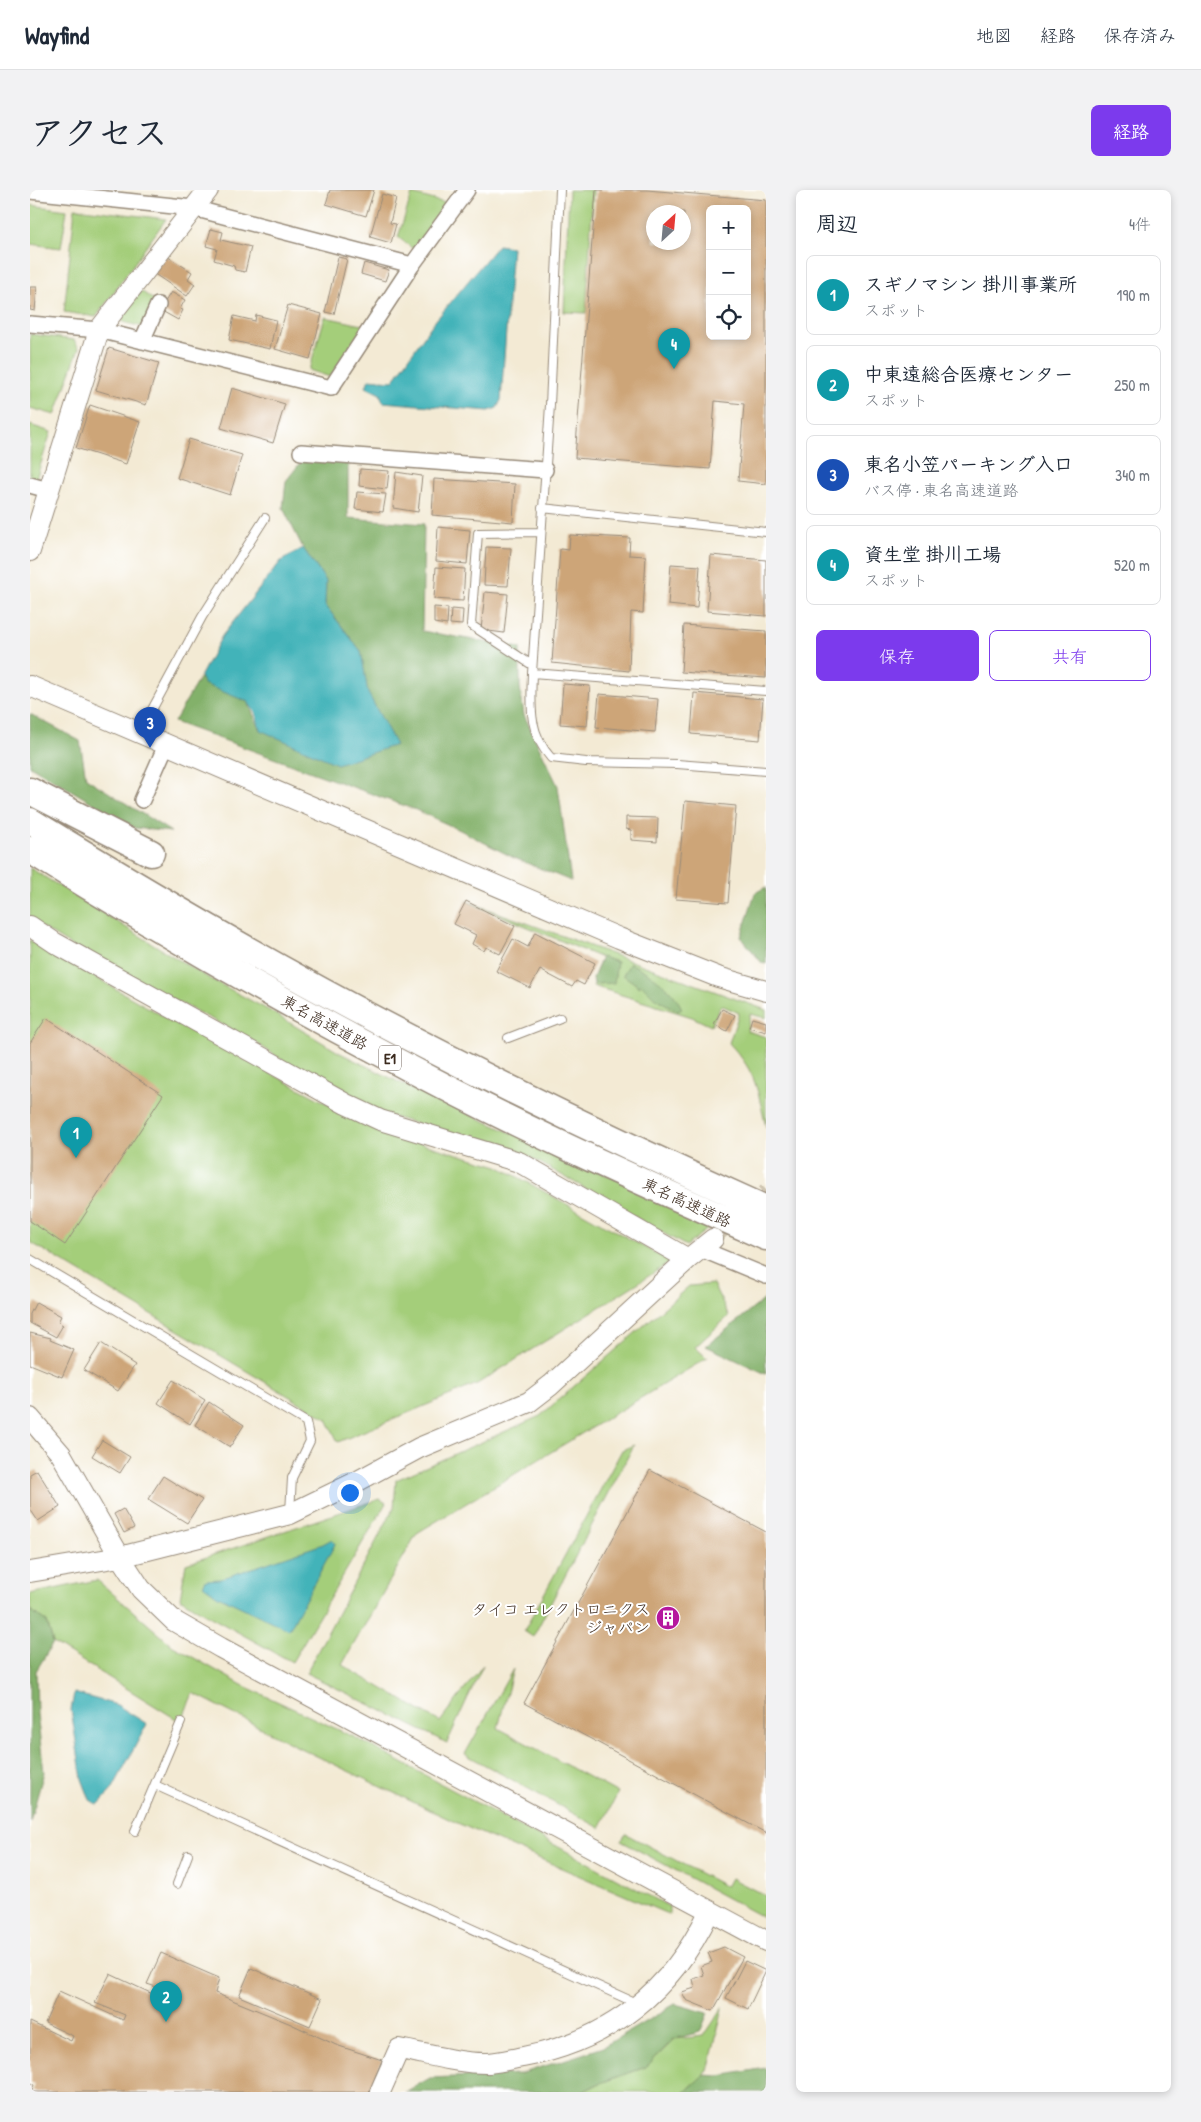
<!DOCTYPE html>
<html lang="ja">
<meta charset="utf-8">
<style>
body{margin:0;font-family:"Patrick Hand","Klee One",sans-serif;background:#f2f2f3;color:#1f2937}
.controls{position:absolute;right:15px;top:15px;display:grid;overflow:hidden;border-radius:8px;box-shadow:0 2px 8px #0003}
.controls button{width:45px;height:45px;display:grid;place-items:center;padding:0;border:0;border-bottom:1px solid #e0e1e3;background:#fff;color:#1f2937;font:25px sans-serif}
.compass{position:absolute;left:616px;top:15px;width:45px;height:45px;border-radius:50%;background:#fff;box-shadow:0 2px 8px #0003;rotate:26deg}
.you{position:absolute;left:319px;top:1302px;width:18px;height:18px;margin:-12px;border:4px solid #fff;border-radius:50%;background:#1a73e8;box-shadow:0 0 0 8px #1a73e833}
.badge{display:grid;place-items:center;width:32px;height:32px;border-radius:50%;background:#7c3aed;color:#fff;font-size:16px;font-weight:700}
.pin{position:absolute;translate:-50% -41px;filter:drop-shadow(0 1px 2px #0008)}
.pin::after{content:'';position:absolute;top:26px;width:18px;height:15px;background:inherit;clip-path:polygon(0 0,100% 0,50% 100%)}
.list{margin:0;padding:0;list-style:none}
h2{display:flex;justify-content:space-between;align-items:center;height:65px;margin:0;padding:0 20px;font-size:21px}
h2 small{font-size:16px;font-weight:400;color:#747a83}
.list li{display:grid;grid-template-columns:32px 1fr auto;gap:15px;align-items:center;box-sizing:border-box;height:80px;margin:0 10px 10px;padding:0 10px;border:1px solid #e0e1e3;border-radius:8px}
.list b{display:block;font-size:19px;white-space:nowrap}
.list p{margin:0;font-size:16px;white-space:nowrap;color:#747a83}
.list em{font-size:16px;font-style:normal;color:#747a83}
.actions{display:flex;gap:10px;padding:15px 20px}
.actions a{flex:1;padding:11px 0;border:1px solid #7c3aed;border-radius:8px;text-align:center;font-size:18px;color:#7c3aed}
.actions .main{background:#7c3aed;color:#fff}
.icon{flex:none;width:28px;height:28px;fill:none;stroke:currentColor;stroke-width:2;stroke-linecap:round;stroke-linejoin:round}
.map{position:relative;flex:none;width:736px;height:1902px;overflow:hidden;border-radius:8px}
header{display:flex;align-items:center;gap:30px;box-sizing:border-box;height:70px;padding:0 25px;background:#fff;border-bottom:1px solid #e0e1e3}
header strong{font-size:24px}
nav{display:flex;gap:28px;margin-inline-start:auto;font-size:18px}
.intro{display:flex;align-items:center;justify-content:space-between;box-sizing:border-box;height:120px;padding:0 30px}
h1{margin:0;font-size:35px}
.button{padding:12px 22px;border-radius:8px;background:#7c3aed;color:#fff;font-size:18px;font-weight:700}
main{display:flex;gap:30px;padding:0 30px}
aside{flex:1;background:#fff;border-radius:8px;box-shadow:0 2px 8px #0003}
.map>svg:first-child{display:block}
.green{fill:#a4ce7a;stroke:#707c4c}
.forest{fill:#83b16a;stroke:#5f6e44}
.water{fill:#42b3b9;stroke:#3e6e6c}
.building{fill:#cda578;fill-rule:evenodd}
.lines{fill:none;stroke-linecap:round;stroke-linejoin:round}
.street-tunnel{stroke:#cec4b0;stroke-width:15;stroke-dasharray:15 8;stroke-linecap:butt}
.lane-casing{stroke:#978a79;stroke-width:10}
.street-casing{stroke:#978a79;stroke-width:18}
.secondary-casing{stroke:#978a79;stroke-width:22}
.highway-casing{stroke:#978a79;stroke-width:29}
.lane{stroke:#fff;stroke-width:8}
.street{stroke:#fff;stroke-width:15}
.secondary{stroke:#fff;stroke-width:20}
.highway{stroke:#fff;stroke-width:26}
.labels{text-anchor:middle;dominant-baseline:central;stroke-width:4;stroke-linejoin:round;paint-order:stroke}
.shield{fill:#fff;stroke:#766a62;stroke-width:1}
.shield-label{font-size:15px;font-weight:bold;fill:#3b2a1e}
.street-label{font-size:16px;fill:#3b2a1e;stroke:#fff}
.poi-label{font-size:16px;fill:#3b2a1e;stroke:#fff;text-anchor:end}
</style>
<header>
<strong>Wayfind</strong>
<nav><a>地図</a><a>経路</a><a>保存済み</a></nav>
</header>
<div class="intro"><h1>アクセス</h1><a class="button">経路</a></div>
<main>
<div class="map">
<svg width="736" height="1902" viewBox="0 0 736 1902">
<rect width="100%" height="100%" fill="#fff"/>
<filter id="ink" filterUnits="userSpaceOnUse"><feTurbulence type="fractalNoise" baseFrequency=".02" numOctaves="2"/><feDisplacementMap in="SourceGraphic" scale="10" xChannelSelector="R" yChannelSelector="G"/><feConvolveMatrix kernelMatrix="1 2 1 2 8 2 1 2 1" color-interpolation-filters="sRGB"/></filter>
<filter id="wash" filterUnits="userSpaceOnUse"><feTurbulence type="fractalNoise" baseFrequency=".0096" numOctaves="4" result="noise"/><feDisplacementMap in="SourceGraphic" scale="20" xChannelSelector="R" yChannelSelector="G"/><feGaussianBlur stdDeviation="1.12" result="paint"/><feColorMatrix in="noise" values="0 0 0 0 0 0 0 0 0 0 0 0 0 0 0 0 0 1.4 0 .05"/><feComposite in="paint" operator="in"/></filter>
<g filter="url(#wash)">
<rect width="100%" height="100%" fill="#f3ead4"/>
<!-- green -->
<path class="green" d="M539 0H563L556 123 534 122Z
M382 4 419 14 383 59 368 47Z
M0 15 37 20 31 58 0 54Z
M45 18 136 29 66 127 34 122Z
M111 101 125 111 113 137 93 132 92 128Z
M295 127 337 136 300 187 279 180Z
M0 144 44 150 49 158 25 225 0 218Z
M0 235 21 242 6 289 0 287Z
M0 678 170 783 240 821 310 863 389 902 685 1033 656 1056 493 963 352 924 297 891 254 871 217 847 61 768 0 730Z
M436 711 736 820V828L720 824 717 841 736 847V937C727 899 727 883 699 853L709 823 691 815 681 836 662 827 563 796 579 771Z
M0 750 133 826 349 941 468 976 641 1072 447 1194 308 1252 297 1229 0 1052Z
M683 1094 699 1126 665 1157 677 1168 387 1343 312 1475 410 1532 453 1475 417 1553 276 1483 364 1318 366 1290 510 1226 659 1096Z
M604 1255 503 1447 494 1441 592 1260Z
M350 1309 356 1313 262 1472 175 1424 150 1408 156 1374Z
M67 1390 143 1456 212 1495 324 1547 640 1717V1725L425 1632 272 1559 163 1503 151 1532 23 1453 17 1432 0 1420V1404Z
M483 1479 468 1538 588 1603 570 1638 435 1564Z
M596 1644 696 1697 701 1688 736 1706V1729L591 1651Z
M693 1817 678 1881 655 1902H552L570 1893 616 1877 645 1849 674 1846Z"/>
<!-- forest -->
<path class="forest" d="M278 263 318 267V328L394 334 392 441 490 458V497L494 525 528 596 541 691 482 667 430 640 386 620 144 532 170 487 218 512 230 540 347 521 337 503 331 461 295 415 296 391 273 358 253 318 256 291Z
M0 524 50 551 56 588 141 642 105 638 0 576Z
M736 697V774L732 773 711 747 725 703Z
M572 767 587 772 584 793 564 794 563 788Z
M600 773C620 784 643 797 652 819L648 821 625 808 611 794 610 797 593 785Z
M735 1109 736 1184 676 1156Z
M0 1420 17 1432 23 1453 6 1481 7 1524 14 1582 0 1632Z
M645 1814 678 1823 670 1842 644 1849 616 1877 570 1893 552 1902H375L400 1888 490 1884 571 1858Z
M736 1878V1902H655L678 1881 674 1885 689 1886Z"/>
<!-- water -->
<path class="water" d="M468 55 482 57 471 210 467 218 459 221 353 212 350 204 336 197 339 189 363 191 401 136Z
M273 358 296 391 295 415 331 461 338 503 366 555 307 574 230 540 226 524 218 512 174 494 170 487 192 446 251 371Z
M302 1349 305 1354 259 1440 188 1406 173 1395 176 1390 190 1389 293 1354Z
M44 1503 87 1515 117 1534 82 1600 68 1615 60 1610 52 1589 41 1520Z"/>
<g id="blocks">
<!-- building -->
<path class="building" d="M300 0H344L336 26 296 14Z
M566 0H617L736 10V294L708 291 714 214 685 211 680 279 545 268ZM680 19H717V146H680ZM624 22H654V52H624Z
M352 4 366 8 360 33 366 34 361 53 340 47Z
M181 39 193 42 191 50 221 57 215 82 205 80 204 76 184 70 187 59 176 56Z
M135 65 162 82 158 89 165 94 157 106 123 83Z
M308 67 317 69 304 124 295 122Z
M334 73 359 80 355 91 331 84Z
M0 97H7L5 121 0 120Z
M141 102 155 110 150 119 153 120 148 130 130 120Z
M258 115 292 124 280 169 245 159Z
M226 125 246 130 240 159 199 150 204 126 225 131Z
M79 158 129 173 116 215 66 200Z
M202 198 255 214 243 253 191 238Z
M60 215 110 232 96 274 46 258Z
M159 249 212 265 200 305 147 288Z
M330 279 359 281 357 299 329 296Z
M366 282 392 286 388 322 363 318Z
M404 289 485 294 483 332 402 325Z
M327 302 356 304 353 322 325 319Z
M408 337 440 340 437 374 406 371Z
M540 345 600 348 599 365 616 366 613 423 601 422 599 481 522 473 530 359 539 360Z
M456 357 481 358 478 396 454 395Z
M681 365 736 370V426L677 421Z
M641 374 670 376 667 418 638 415Z
M406 377 435 379 433 411 404 409Z
M455 402 478 404 474 443 451 440Z
M404 417 418 418 417 435 404 433Z
M421 419 433 420 432 435 420 434Z
M654 435 736 441V488L651 482Z
M533 494 560 496 557 536 530 534Z
M664 503 733 509 730 550 661 544Z
M569 504 628 509 625 542 566 537Z
M655 611 706 616 698 713 646 709Z
M596 627 628 628 627 652 601 650V640L596 639Z
M436 711 485 736 470 764 456 757 454 761 442 754 446 745 424 734Z
M505 742 565 773 554 795 546 791 542 797 510 780 500 798 466 781 483 749 498 757Z
M692 819 705 825 697 841 684 834Z
M16 828 133 905 35 1055 0 1031V853Z
M722 828 736 832V842L719 837Z
M6 1112 31 1126 28 1132 33 1135 26 1147 0 1133V1124Z
M0 1143 21 1148 20 1150 44 1160 32 1187 0 1174Z
M71 1153 105 1175 88 1201 54 1180Z
M143 1190 175 1210 160 1234 128 1213Z
M179 1212 214 1235 200 1257 165 1235Z
M72 1250 100 1267 90 1283 62 1266Z
M7 1280 30 1317 8 1331 0 1319V1284Z
M620 1280 736 1342V1643L494 1513Z
M133 1286 172 1310 157 1333 118 1309Z
M93 1319 104 1338 94 1343 84 1324Z
M694 1757 713 1767 683 1821 656 1810 652 1802 665 1798 663 1789 674 1785 671 1776 682 1772 678 1763Z
M131 1763 189 1788 185 1803 261 1834 306 1855 352 1870 339 1902H1L4 1895 0 1893V1832L41 1851 43 1846 15 1833 29 1801 93 1830 95 1825 65 1813 80 1784 144 1814 145 1803 117 1794Z
M715 1771 736 1781 718 1819 696 1808Z
M221 1778 292 1809 280 1836 209 1806Z"/>
</g>
</g>
<g filter="url(#ink)">
<use href="#blocks" fill-opacity="0" stroke="#978a79" stroke-width="1"/>
<g class="lines">
<!-- street-tunnel -->
<path class="street-tunnel" d="M683 1049 736 1000"/>
<!-- lane casing -->
<g class="lane-casing">
<path id="lane" d="M530 0 520 215 502 483C501 516 498 542 521 568L556 572 647 574 736 581
M512 318 736 342
M502 475 441 435 448 343 511 342
M502 483 736 501
M112 542 118 527 172 427 235 328
M478 848 530 828
M0 1069 276 1232 280 1251 262 1288 260 1322
M125 1595 608 1814
M105 1641 151 1532
M147 1694 158 1665"/>
</g>
<!-- street casing -->
<g class="street-casing">
<path id="street" d="M0 1 163 18 382 75
M0 134 69 140 301 198 382 75 437 0
M112 151 128 115
M271 262 515 280
M0 295 18 300
M112 610 137 553
M671 1059 736 1086"/>
</g>
<!-- secondary casing -->
<g class="secondary-casing">
<path id="secondary" d="M0 361 69 140 178 0
M0 496 589 748 688 787 736 801
M0 736 25 753 316 914 350 930 489 972 658 1069
M0 1228 31 1264 90 1367 111 1399 144 1431 191 1458 736 1751
M0 1382 90 1367 260 1324 326 1292 389 1258 499 1212 521 1195 658 1069 683 1049
M350 1902 369 1859C398 1864 429 1874 459 1873 470 1872 482 1869 493 1867 579 1851 642 1801 679 1722"/>
</g>
<!-- highway casing -->
<g class="highway-casing">
<path id="highway" d="M0 601 121 663
M0 631C69 673 138 715 209 755 379 852 557 939 736 1019
M0 660C119 735 241 805 366 871 486 936 611 992 736 1047"/>
</g>
<!-- lane -->
<use href="#lane" class="lane"/>
<!-- street -->
<use href="#street" class="street"/>
<!-- secondary -->
<use href="#secondary" class="secondary"/>
<!-- highway -->
<use href="#highway" class="highway"/>
</g>
</g>
<!-- icons -->
<defs>
<g id="building-disc" transform="scale(1.25)"><circle r="9.5" fill="#b5179e" stroke="#fff"/><path d="M-4-6H4V6H1V3H-1V6H-4ZM-2.5-4.3h1.7v1.8h-1.7ZM.8-4.3h1.7v1.8H.8ZM-2.5-1h1.7V.8h-1.7ZM.8-1h1.7V.8H.8Z" fill="#fff"/></g>
</defs>
<g fill-rule="evenodd">
<use href="#building-disc" x="638" y="1428"/>
</g>
<g class="labels">
<!-- shield labels -->
<rect class="shield" x="349" y="855.5" width="22" height="25" rx="4"/>
<g class="shield-label">
<text x="360" y="868">E1</text>
</g>
<!-- street labels -->
<g class="street-label">
<text transform="translate(295 832) rotate(29)">東名高速道路</text>
<text transform="translate(657 1012) rotate(25)">東名高速道路</text>
</g>
<!-- poi labels -->
<g class="poi-label">
<text x="620" y="1419">タイコ エレクトロニクス<tspan x="620" dy="18">ジャパン</tspan></text>
</g>
</g>
</svg>
<div class="controls">
<button>+</button>
<button>−</button>
<button><svg class="icon" aria-label="locate" viewBox="0 0 24 24"><circle cx="12" cy="12" r="6"/><path d="M12 2v4M12 18v4M2 12h4M18 12h4"/></svg></button>
</div>
<svg class="compass" viewBox="-18 -18 36 36"><path d="M0-13l5 13h-10z" fill="#e53935"/><path d="M0 13l5-13h-10z" fill="#747a83"/></svg>
<div class="you"></div>
<div class="pin badge" style="left:46px;top:968px;background:#0f9aa8">1</div>
<div class="pin badge" style="left:136px;top:1832px;background:#0f9aa8">2</div>
<div class="pin badge" style="left:120px;top:558px;background:#1a4fb4">3</div>
<div class="pin badge" style="left:644px;top:179px;background:#0f9aa8">4</div>
</div>
<aside>
<h2>周辺<small>4件</small></h2>
<ul class="list">
<li><span class="badge" style="background:#0f9aa8">1</span><div><b>スギノマシン 掛川事業所</b><p>スポット</p></div><em>190 m</em></li>
<li><span class="badge" style="background:#0f9aa8">2</span><div><b>中東遠総合医療センター</b><p>スポット</p></div><em>250 m</em></li>
<li><span class="badge" style="background:#1a4fb4">3</span><div><b>東名小笠パーキング入口</b><p>バス停 · 東名高速道路</p></div><em>340 m</em></li>
<li><span class="badge" style="background:#0f9aa8">4</span><div><b>資生堂 掛川工場</b><p>スポット</p></div><em>520 m</em></li>
</ul>
<div class="actions"><a class="main">保存</a><a>共有</a></div>
</aside>
</main>
